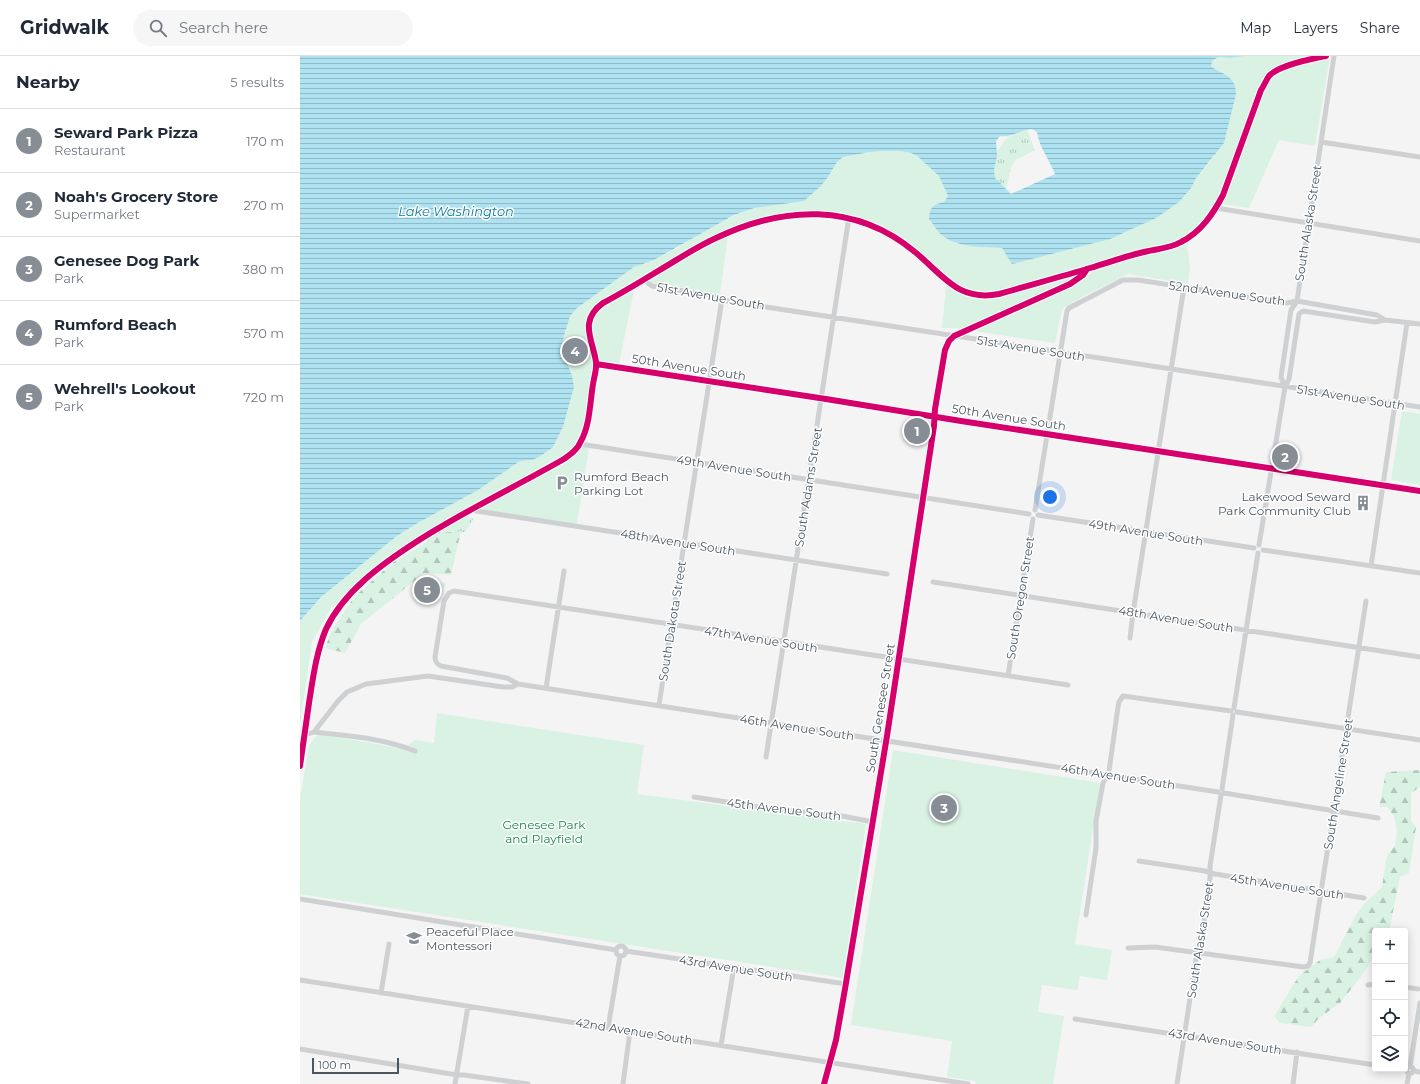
<!DOCTYPE html>
<meta charset="utf-8">
<style>
body{margin:0;font-family:Montserrat,sans-serif;background:#f6f6f7;color:#1f2937}
.controls{position:absolute;right:12px;bottom:12px;display:grid;overflow:hidden;border-radius:4px;box-shadow:0 2px 10px #0003}
.controls button{width:36px;height:36px;display:grid;place-items:center;padding:0;border:0;border-bottom:1px solid #e0e1e3;background:#fff;color:#1f2937;font:20px sans-serif}
.scale{position:absolute;left:12px;bottom:10px;width:87px;box-sizing:border-box;padding-left:4px;border:2px solid #4a5661;border-top:0;font-size:11px;line-height:14px;white-space:nowrap;color:#4a5661;-webkit-text-stroke:3px #fff;paint-order:stroke}
.you{position:absolute;left:750px;top:441px;width:14px;height:14px;margin:-10px;border:3px solid #fff;border-radius:50%;background:#1a73e8;box-shadow:0 0 0 6px #1a73e833}
.badge{display:grid;place-items:center;width:26px;height:26px;border-radius:50%;background:#868d94;color:#fff;font-size:13px;font-weight:700}
.pin{position:absolute;translate:-50% -50%;border:2px solid #fff;box-shadow:0 1px 4px #0006}
.list{margin:0;padding:0;list-style:none}
h2{display:flex;justify-content:space-between;align-items:center;height:52px;margin:0;padding:0 16px;font-size:17px}
h2 small{font-size:13px;font-weight:400;color:#747a83}
.list li{display:grid;grid-template-columns:26px 1fr auto;gap:12px;align-items:center;box-sizing:border-box;height:64px;padding:0 16px;border-top:1px solid #e0e1e3}
.list b{display:block;font-size:15px;white-space:nowrap}
.list p{margin:0;font-size:13px;white-space:nowrap;color:#747a83}
.list em{font-size:13px;font-style:normal;color:#747a83}
.icon{flex:none;width:22px;height:22px;fill:none;stroke:currentColor;stroke-width:2;stroke-linecap:round;stroke-linejoin:round}
.map{position:relative;flex:none;width:1120px;height:1028px;overflow:hidden}
header{display:flex;align-items:center;gap:24px;box-sizing:border-box;height:56px;padding:0 20px;background:#fff;border-bottom:1px solid #e0e1e3}
header strong{font-size:19px}
nav{display:flex;gap:22px;margin-inline-start:auto;font-size:14px}
.search{width:280px;height:36px;background:#f6f6f7;display:flex;align-items:center;gap:10px;box-sizing:border-box;padding:0 14px;border-radius:22px;color:#747a83;font-size:15px}
main{display:flex}
aside{flex:1;background:#fff}
.map>svg:first-child{display:block}
.grass{fill:url(#grass-tufts)}
.forest{fill:url(#forest-firs)}
.green{fill:#d9f2e3}
.water{fill:url(#water-rules);fill-rule:evenodd}
.lines{fill:none;stroke-linecap:round;stroke-linejoin:round}
.minor{stroke:#ced0d2;stroke-width:5}
.tertiary{stroke:#ced0d2;stroke-width:6}
.secondary{stroke:#ced0d4;stroke-width:7}
.cycleway-casing{stroke:#fff;stroke-width:8}
.cycleway{stroke:#d6006c;stroke-width:6}
.labels{text-anchor:middle;dominant-baseline:central;stroke-width:3;stroke-linejoin:round;paint-order:stroke}
.street-label{font-size:12px;fill:#4a5661;stroke:#fff}
.poi-label{font-size:12px;fill:#4a5661;stroke:#fff;text-anchor:start}
.park-label{font-size:12px;fill:#17864f;stroke:#fff}
.water-label{font-size:13px;font-style:italic;fill:#0c7c9b;stroke:#fff}
</style>
<header>
<strong>Gridwalk</strong>
<div class="search"><svg class="icon" aria-label="search" viewBox="0 0 24 24"><circle cx="10" cy="10" r="6"/><path d="M15 15l6 6"/></svg>Search here</div>
<nav><a>Map</a><a>Layers</a><a>Share</a></nav>
</header>
<main>
<aside>
<h2>Nearby<small>5 results</small></h2>
<ul class="list">
<li><span class="badge">1</span><div><b>Seward Park Pizza</b><p>Restaurant</p></div><em>170 m</em></li>
<li><span class="badge">2</span><div><b>Noah's Grocery Store</b><p>Supermarket</p></div><em>270 m</em></li>
<li><span class="badge">3</span><div><b>Genesee Dog Park</b><p>Park</p></div><em>380 m</em></li>
<li><span class="badge">4</span><div><b>Rumford Beach</b><p>Park</p></div><em>570 m</em></li>
<li><span class="badge">5</span><div><b>Wehrell's Lookout</b><p>Park</p></div><em>720 m</em></li>
</ul>
</aside>
<div class="map">
<svg width="1120" height="1028" viewBox="0 0 1120 1028">
<defs>
<pattern id="grass-tufts" width="24" height="20" patternUnits="userSpaceOnUse"><rect width="24" height="20" fill="#d9f2e3"/><path d="M3 7l-1-3M5 7V3M7 7l1-3M15 17l-1-3M17 17v-4M19 17l1-3" fill="none" stroke="#b2c7bb"/></pattern>
<pattern id="forest-firs" width="22" height="20" patternUnits="userSpaceOnUse"><rect width="22" height="20" fill="#d9f2e3"/><path d="M5 1l3.5 6h-7zM16 11l3.5 6h-7z" fill="#b2c7bb"/></pattern>
<pattern id="water-rules" width="6" height="5" patternUnits="userSpaceOnUse"><rect width="6" height="5" fill="#aee2f0"/><path d="M0 2.5h6" fill="none" stroke="#90bac6"/></pattern>
</defs>
<rect width="100%" height="100%" fill="#f4f4f4"/>
<!-- grass -->
<path class="grass" d="M727 74 735 94 716 104 711 112 706 133 695 122 694 114 697 95 708 81Z
M166 461 174 462 165 476 142 477 127 486C132 476 156 466 166 461Z"/>
<!-- forest -->
<path class="forest" d="M161 475 151 519 124 517 61 568 45 597 25 592 32 574 54 541 92 507 142 477Z
M1120 714V731L1111 737V765L1116 771 1109 817 1100 821 1089 875H1075V898L1063 918 1040 947 1019 962 1011 971 980 967 974 960 999 920 1020 904 1034 901 1056 859 1065 847 1082 831 1087 800 1095 789 1097 776 1094 760 1087 751H1079L1086 716Z"/>
<!-- green -->
<path class="green" d="M945 0H1030L1015 90 979 84 949 152 915 147 897 171 886 179 890 212 888 228 829 218 787 238 762 253 755 287 655 272H642L647 221C635 211 624 200 612 191 605 185 597 181 589 176 582 172 575 167 568 164 523 146 473 158 429 172L420 238 336 224 319 308 292 305 293 311C290 336 289 366 276 388L289 391 277 468 165 453 84 505 36 553 32 550 12 586 0 668V565L21 541 97 480 116 468 178 434 220 405 232 404 253 391 263 371 274 331 269 310 266 304 263 293V283L270 260 277 252 334 211 354 204 378 192 399 178 444 155 454 152 504 145 520 131 528 121 537 105 543 101 570 96 582 95H601L611 97 617 100 639 120 648 140 644 146 635 149 633 169 636 173 642 180 651 185 657 188 702 192 891 132 896 122 914 101 924 18 913 12 911 10 912 5 918 1 930 2Z
M1102 355 1120 358V429L1091 424Z
M141 526 145 527 146 529 137 539 112 535 114 530 125 527 127 532Z
M137 657 344 689 337 738 566 768 543 922 0 838V744L9 689 18 678 105 693 114 684 134 687Z
M593 694 800 727 775 888 812 894 807 924 780 920 777 934 742 929 738 956 764 960 753 1028H676L675 1025 647 1021 652 985 551 969Z"/>
<!-- water -->
<path class="water" d="M0 0H945L930 2 918 1 912 5 911 10 913 12C926 19 936 22 936 38L924 87 896 122 891 132 879 146 856 162 810 183 712 208 702 192C680 190 651 193 636 173 634 170 632 166 629 163 630 150 633 149 644 146L648 140 639 120 617 100 611 97 601 95H582L570 96 543 101 537 106 528 121 520 131 504 145 454 152 434 159 354 204 334 211 277 252 270 260 263 283V293L266 304 272 320 274 331 263 371 253 391 239 401 232 404 220 405 178 434 116 468 97 480 21 541 0 565ZM732 73 737 76C739 91 749 103 755 118L711 138 695 122 694 114 697 100 696 85 700 80C712 82 720 74 732 73Z"/>
<g class="lines">
<!-- minor -->
<path class="minor" d="M1021 86 1120 101
M916 152 1120 185
M344 224 352 230 415 240 427 245 1120 351
M985 331 989 323 999 258 1003 255 1075 266 1085 264
M280 388 729 458
M170 454 587 518
M735 454 767 255 769 252 823 224H838L987 247 997 245 1077 259 1085 264 1120 268
M738 459 954 492
M959 489 985 331 981 321 991 254 997 245 1034 0
M963 494 1120 517
M1071 510 1107 267
M633 526 1120 601
M830 582 833 557 884 231
M708 620 733 463
M768 629 154 535 149 537 144 545 135 601C135 606 137 608 141 610L207 622 218 628 918 736
M246 632 264 515
M359 649 422 243
M934 652 958 497
M937 656 1120 684
M14 676C48 680 83 682 115 695
M5 679 14 676 38 645 47 636 66 628 128 620 203 631H212L218 628
M466 701 549 161
M922 733 933 659
M924 737 1078 762
M394 741 465 752 542 760 573 766
M839 805 905 815 915 818 1064 842
M0 843 316 894
M786 859 796 792V765L803 727 809 715 818 651 819 646 823 640 931 655
M316 895a5 5 0 1 1 10 0a5 5 0 1 1-10 0Z
M828 892 855 891 1004 911 1008 910 1010 907 1066 545
M326 895 546 928
M0 924 668 1028
M1068 929 1075 928
M1105 931 1118 933
M81 937 89 888
M775 963 1075 1009
M308 972 320 900
M421 989 434 911
M0 993 151 1018 164 1019 228 1028
M1106.5 1014a3.5 3.5 0 1 1 7 0a3.5 3.5 0 1 1-7 0Z
M1110 1011 1120 947
M1114 1015 1120 1016
M155 1028 168 950
M323 1028 330 975
M877 1028 896 903 901 889 910 822V810L921 739
M993 1028 997 996
M1107 1028 1109 1018"/>
<!-- tertiary -->
<path class="tertiary" d="M296 308 526 343 661 365 1120 435
M524 1028 536 984 545 933 587 680 634 370 635 353 645 294 649 285 654 280 770 228 783 219 787 213"/>
<!-- secondary -->
<path class="secondary" d="M0 710C3 689 6 668 9 647 13 622 16 597 26 573 44 535 82 508 116 486 164 455 215 431 264 403 271 398 278 393 281 385 290 369 290 346 293 328 294 321 297 313 296 306 293 284 278 265 303 247 322 237 340 226 358 215 377 204 396 191 416 182 483 150 555 146 615 196 643 219 658 246 699 238 730 229 760 221 790 212 807 207 823 201 840 197 854 193 869 193 881 186 901 176 913 158 923 139L961 34C964 30 966 24 969 20 979 9 1011 3 1026 0"/>
<!-- cycleway casing -->
<g class="cycleway-casing">
<path id="cycleway" d="M296 308 526 343 661 365 1120 435
M0 710C3 689 6 668 9 647 13 622 16 597 26 573 44 535 82 508 116 486 164 455 215 431 264 403 271 398 278 393 281 385 290 369 290 346 293 328 294 321 297 313 296 306 293 284 278 265 303 247 322 237 340 226 358 215 377 204 396 191 416 182 483 150 555 146 615 196 643 219 658 246 699 238 730 229 760 221 790 212 807 207 823 201 840 197 854 193 869 193 881 186 901 176 913 158 923 139L961 34C964 30 966 24 969 20 979 9 1011 3 1026 0
M524 1028 536 984 545 933 587 680 634 370 635 353 645 294 649 285 654 280 770 228 783 219 787 213"/>
</g>
<!-- cycleway -->
<use href="#cycleway" class="cycleway"/>
</g>
<!-- icons -->
<defs>
<g id="parking-bare" transform="scale(1.2)"><path d="M-3.5-5.5H1a3.5 3.5 0 0 1 0 7H-1V5.5H-3.5ZM-1-3.4V-.6H.8a1.4 1.4 0 0 0 0-2.8Z" fill="#868d94" stroke="#fff" stroke-width="2.5" paint-order="stroke"/></g>
<g id="building-bare" transform="scale(1.2)"><path d="M-4-6H4V6H1V3H-1V6H-4ZM-2.5-4.3h1.7v1.8h-1.7ZM.8-4.3h1.7v1.8H.8ZM-2.5-1h1.7V.8h-1.7ZM.8-1h1.7V.8H.8Z" fill="#868d94" stroke="#fff" stroke-width="2.5" paint-order="stroke"/></g>
<g id="school-bare" transform="scale(1.2)"><path d="M0-5L7-2L0 1L-7-2ZM-4 1L0 2.5L4 1V4Q0 6-4 4Z" fill="#868d94" stroke="#fff" stroke-width="2.5" paint-order="stroke"/></g>
</defs>
<g fill-rule="evenodd">
<use href="#parking-bare" x="262" y="427"/>
<use href="#building-bare" x="1063" y="447"/>
<use href="#school-bare" x="114" y="882"/>
</g>
<g class="labels">
<!-- street labels -->
<g class="street-label">
<text transform="translate(1008 167) rotate(-81)">South Alaska Street</text>
<text transform="translate(927 237) rotate(8)">52nd Avenue South</text>
<text transform="translate(411 240) rotate(10)">51st Avenue South</text>
<text transform="translate(731 292) rotate(9)">51st Avenue South</text>
<text transform="translate(389 311) rotate(9)">50th Avenue South</text>
<text transform="translate(1051 341) rotate(9)">51st Avenue South</text>
<text transform="translate(709 361) rotate(9)">50th Avenue South</text>
<text transform="translate(434 412) rotate(9)">49th Avenue South</text>
<text transform="translate(508 431) rotate(-81)">South Adams Street</text>
<text transform="translate(846 476) rotate(9)">49th Avenue South</text>
<text transform="translate(378 486) rotate(9)">48th Avenue South</text>
<text transform="translate(720 542) rotate(-81)">South Oregon Street</text>
<text transform="translate(876 563) rotate(9)">48th Avenue South</text>
<text transform="translate(372 565) rotate(-81)">South Dakota Street</text>
<text transform="translate(461 583) rotate(9)">47th Avenue South</text>
<text transform="translate(580 652) rotate(-81)">South Genesee Street</text>
<text transform="translate(497 671) rotate(9)">46th Avenue South</text>
<text transform="translate(818 720) rotate(9)">46th Avenue South</text>
<text transform="translate(1038 728) rotate(-81)">South Angeline Street</text>
<text transform="translate(484 753) rotate(7)">45th Avenue South</text>
<text transform="translate(987 830) rotate(9)">45th Avenue South</text>
<text transform="translate(900 884) rotate(-81)">South Alaska Street</text>
<text transform="translate(436 912) rotate(9)">43rd Avenue South</text>
<text transform="translate(334 975) rotate(9)">42nd Avenue South</text>
<text transform="translate(925 985) rotate(9)">43rd Avenue South</text>
</g>
<!-- poi labels -->
<g class="poi-label">
<text x="274" y="420">Rumford Beach<tspan x="274" dy="14">Parking Lot</tspan></text>
<text x="1051" y="440" text-anchor="end">Lakewood Seward<tspan x="1051" dy="14">Park Community Club</tspan></text>
<text x="126" y="875">Peaceful Place<tspan x="126" dy="14">Montessori</tspan></text>
</g>
<!-- park labels -->
<g class="park-label">
<text x="244" y="768">Genesee Park<tspan x="244" dy="14">and Playfield</tspan></text>
</g>
<!-- water labels -->
<g class="water-label">
<text x="156" y="155">Lake Washington</text>
</g>
</g>
</svg>
<div class="controls">
<button>+</button>
<button>−</button>
<button><svg class="icon" aria-label="locate" viewBox="0 0 24 24"><circle cx="12" cy="12" r="6"/><path d="M12 2v4M12 18v4M2 12h4M18 12h4"/></svg></button>
<button><svg class="icon" aria-label="layers" viewBox="0 0 24 24"><path d="M12 4l9 5-9 5-9-5zM3 14l9 5 9-5"/></svg></button>
</div>
<div class="scale">100 m</div>
<div class="you"></div>
<div class="pin badge" style="left:617px;top:375px">1</div>
<div class="pin badge" style="left:985px;top:401px">2</div>
<div class="pin badge" style="left:644px;top:752px">3</div>
<div class="pin badge" style="left:275px;top:295px">4</div>
<div class="pin badge" style="left:127px;top:534px">5</div>
</div>
</main>
